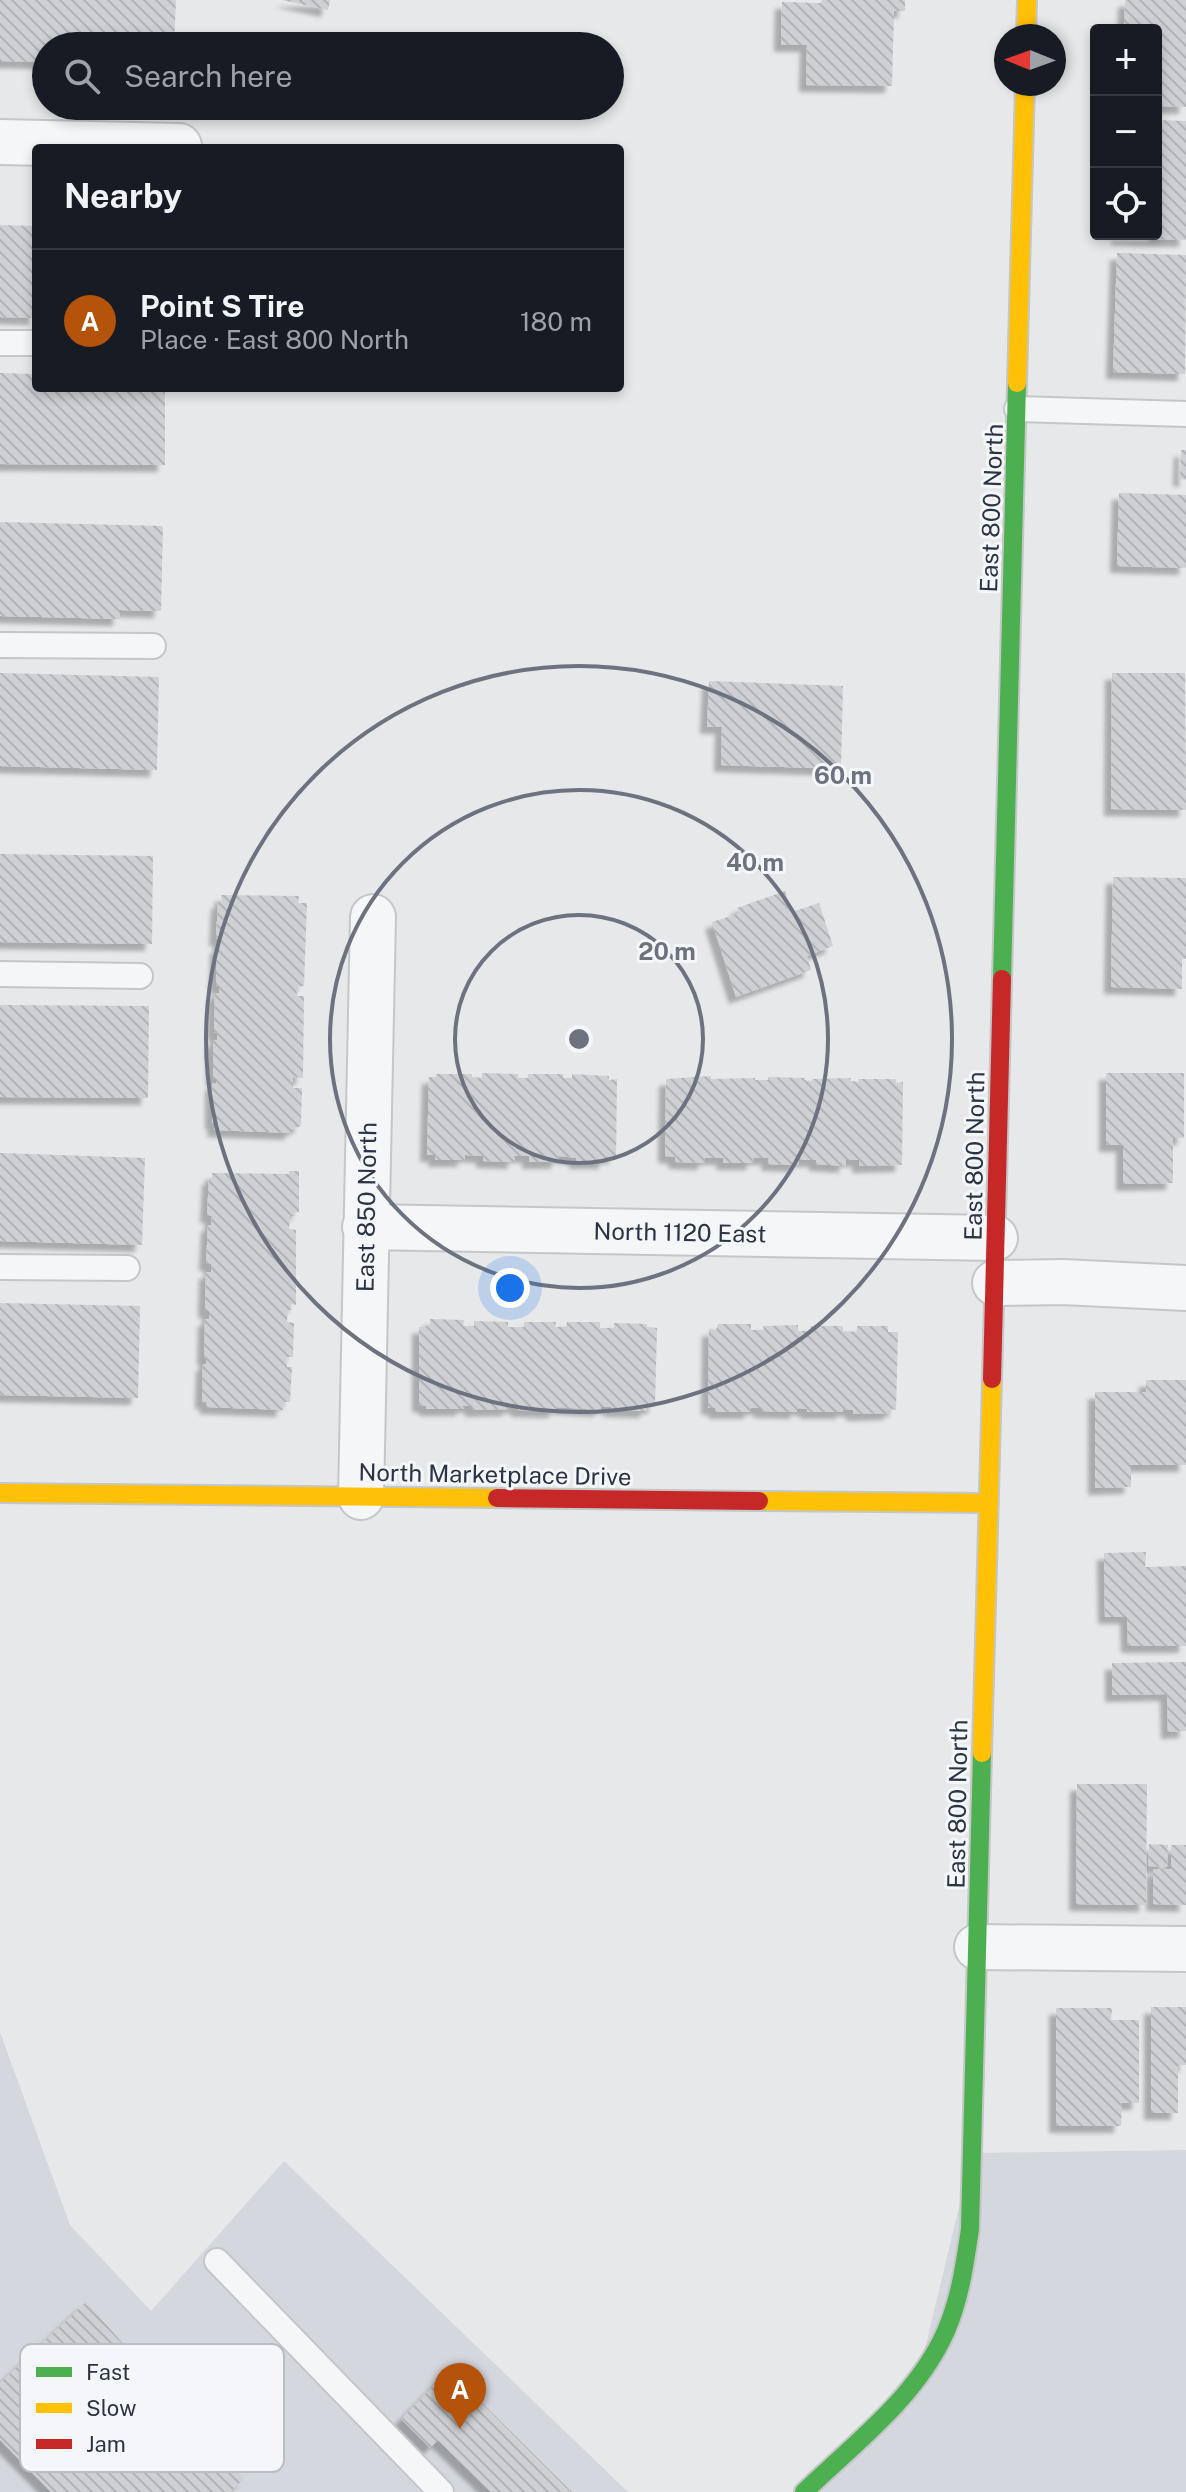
<!DOCTYPE html>
<meta charset="utf-8">
<style>
body{margin:0;font-family:"Public Sans",sans-serif;background:#20242c;color:#f1f3f6}
.controls{position:absolute;right:24px;top:24px;display:grid;overflow:hidden;border-radius:8px;box-shadow:0 4px 12px #0003}
.controls button{width:72px;height:72px;display:grid;place-items:center;padding:0;border:0;border-bottom:2px solid #363941;background:#171b24;color:#f1f3f6;font:40px sans-serif}
.compass{position:absolute;left:994px;top:24px;width:72px;height:72px;border-radius:50%;background:#171b24;box-shadow:0 4px 12px #0003;rotate:271deg}
.you{position:absolute;left:510px;top:1288px;width:28px;height:28px;margin:-20px;border:6px solid #fff;border-radius:50%;background:#1a73e8;box-shadow:0 0 0 12px #1a73e833}
.badge{display:grid;place-items:center;width:52px;height:52px;border-radius:50%;background:#b45309;color:#fff;font-size:26px;font-weight:700}
.pin{position:absolute;translate:-50% -66px;filter:drop-shadow(0 2px 4px #0008)}
.pin::after{content:'';position:absolute;top:42px;width:28px;height:24px;background:inherit;clip-path:polygon(0 0,100% 0,50% 100%)}
.list{margin:0;padding:0;list-style:none}
h2{display:flex;justify-content:space-between;align-items:center;height:104px;margin:0;padding:0 32px;font-size:34px}
h2 small{font-size:26px;font-weight:400;color:#9ea1a6}
.list li{display:grid;grid-template-columns:52px 1fr auto;gap:24px;align-items:center;box-sizing:border-box;height:144px;padding:0 32px;border-top:2px solid #363941}
.list b{display:block;font-size:30px;white-space:nowrap}
.list p{margin:0;font-size:26px;white-space:nowrap;color:#9ea1a6}
.list em{font-size:26px;font-style:normal;color:#9ea1a6}
.icon{flex:none;width:44px;height:44px;fill:none;stroke:currentColor;stroke-width:2;stroke-linecap:round;stroke-linejoin:round}
.map{position:relative;flex:none;width:1186px;height:2492px;overflow:hidden}
.search{position:absolute;background:#171b24;box-shadow:0 4px 12px #0003;left:32px;top:32px;width:592px;height:88px;display:flex;align-items:center;gap:20px;box-sizing:border-box;padding:0 28px;border-radius:44px;color:#9ea1a6;font-size:30px}
.panel{position:absolute;background:#171b24;box-shadow:0 4px 12px #0003;left:32px;top:144px;width:592px;height:248px;border-radius:8px}
.map>svg:first-child{display:block}
.built{fill:#d4d7dd}
.building{fill:url(#building-back-hatch);filter:url(#shadow)}
.lines{fill:none;stroke-linecap:round;stroke-linejoin:round}
.lane-casing{stroke:#c4c6c8;stroke-width:28}
.street-casing{stroke:#c4c6c8;stroke-width:48}
.fast-casing{stroke:#c4c6c8;stroke-width:22}
.slow-casing{stroke:#c4c6c8;stroke-width:22}
.jam-casing{stroke:#c4c6c8;stroke-width:22}
.lane{stroke:#f5f6f7;stroke-width:24}
.street{stroke:#f5f6f7;stroke-width:44}
.fast{stroke:#4caf50;stroke-width:18}
.slow{stroke:#ffc107;stroke-width:18}
.jam{stroke:#c62828;stroke-width:18}
.ring{fill:none;stroke:#6c737f;stroke-width:4}
.labels{text-anchor:middle;dominant-baseline:central;stroke-width:6;stroke-linejoin:round;paint-order:stroke}
.street-label{font-size:24px;fill:#2b3445;stroke:#f4f6f9}
.key{fill:#f4f6f9;stroke:#b8bcc3;stroke-width:2}
.key-label{font-size:22px;fill:#2b3445}
.centre{fill:#6c737f;stroke:#f4f6f9;stroke-width:4}
.ring-label{font-size:24px;text-anchor:middle;font-weight:bold;fill:#6c737f;stroke:#f4f6f9;stroke-width:6;stroke-linejoin:round;paint-order:stroke}
</style>
<div class="map">
<svg width="1186" height="2492" viewBox="0 0 1186 2492">
<defs>
<pattern id="building-back-hatch" width="6" height="6" patternUnits="userSpaceOnUse" patternTransform="scale(2)"><rect width="6" height="6" fill="#ced0d3"/><path d="M-1 5l2 2M0 0l6 6M5-1l2 2" fill="none" stroke="#b1b3b6"/></pattern>
<filter id="shadow"><feDropShadow dx="-7" dy="7" stdDeviation="2" flood-color="#0004"/></filter>
</defs>
<rect width="100%" height="100%" fill="#e6e8ea"/>
<!-- built -->
<path class="built" d="M0 2032 70 2225 151 2311 284 2161 628 2492H0Z
M1186 2150V2492H804L917 2382 972 2153Z"/>
<!-- building -->
<path class="building" d="M0 0H176L174 46H46V62L0 61Z
M282 0H330L328 10Z
M822 0H905V11H894L892 86 806 85 807 45H781L782 2 821 3Z
M1125 0H1186V107L1156 106V30H1124Z
M1156 120 1186 121V240L1118 238V234H1156Z
M0 225 36 226V318L0 317Z
M1117 253 1186 255 1185 374 1113 372Z
M0 373 36 374V388H165V465L0 464Z
M1181 450H1186V480L1180 479Z
M1119 493 1186 495V568L1117 566Z
M0 522 163 526 161 611 120 610V619L0 616Z
M0 673 159 677 157 770 0 766Z
M1112 673H1185L1186 810 1111 809Z
M709 681 843 686 841 769 721 765 722 727H707Z
M0 854 153 856 152 944 0 942Z
M1113 877 1186 878V959H1182V989L1111 987Z
M785 891 792 912 819 903 833 946 807 956 811 970 736 997 712 922 740 913 737 908Z
M221 895 299 896 298 903H307L304 986 296 987 297 996H304L303 1078 293 1077V1088H302L301 1126 292 1129V1133L214 1130 215 1123H212V1083L216 1084V1079H213V1040H217V1033H214L215 993H219L220 986 216 985 217 947H220V939H216L218 902H222Z
M0 1005 149 1006 148 1098 0 1097Z
M482 1073 518 1074V1078H528V1074H563V1078H572V1074L609 1076V1080L617 1079 616 1157H606V1162H576V1158L559 1156 558 1162H529V1156H514L515 1162 483 1161V1156L465 1155 464 1160H435L436 1155H427L429 1077H436V1074H472V1077L482 1078Z
M1106 1073H1184V1138H1173V1183L1123 1184V1145H1106Z
M711 1076V1079L755 1078V1080H768V1077L805 1078 804 1080 812 1081V1079L851 1078 850 1081 859 1082 858 1079H896V1083L903 1082 902 1165 859 1166V1160H846V1166L816 1164V1160H799V1165L768 1164 769 1158H753L754 1163H723L724 1158H705V1163L676 1162 675 1157 665 1156 666 1079Z
M0 1153 145 1158 142 1245 0 1241Z
M289 1171H299V1212L295 1213V1216H290L289 1229 296 1230V1305L291 1304V1310H288L287 1322 294 1323 293 1357H286L287 1367H292L290 1402H284L283 1410 206 1407 207 1401 202 1403 203 1364H206V1358L204 1357 205 1319H209V1311H205L206 1272H211V1264H206L208 1225H211L212 1216H207L209 1178H212V1173L289 1174Z
M0 1303 140 1306 138 1398 0 1395Z
M430 1319 464 1320 463 1326H474V1321L508 1322V1327H524V1322H556L555 1327H566L567 1322H600V1328H614V1323L647 1324V1327L657 1328 655 1407H647V1411L611 1410V1407H601V1410L555 1407 557 1411 518 1410V1407L509 1406 510 1409 472 1410V1406H462L464 1409H426V1406L419 1405V1327L430 1326Z
M718 1324H751V1330H764L763 1326 798 1325V1331H810L811 1326H843V1331L857 1332V1326H888V1332H898L896 1410 891 1409V1413L853 1414V1410L843 1409V1412H807V1409L797 1408V1412L761 1411V1408H751V1412H715L716 1408H708L709 1329 716 1330Z
M1146 1380H1186V1465H1131V1487L1095 1488V1392H1146Z
M1146 1552 1145 1567 1186 1566V1646H1128L1127 1617H1105L1104 1553Z
M1186 1662V1731L1168 1732 1167 1694 1112 1695V1663Z
M1077 1784H1147L1146 1905 1076 1904Z
M1149 1844 1168 1845 1167 1867 1148 1866Z
M1171 1845H1186V1905L1153 1904V1869H1171Z
M1151 2007H1186V2065H1178V2113H1151Z
M1056 2008H1112L1111 2020H1139V2103H1122L1121 2126H1056Z
M86 2302 244 2479 230 2492H51L0 2440V2383Z
M449 2370 572 2492H491L438 2440 430 2448 401 2419Z"/>
<g class="lines">
<!-- lane casing -->
<g class="lane-casing">
<path id="lane" d="M0 343H36
M1017 409 1186 414
M0 645 153 646
M0 974 140 976
M0 1267 127 1268
M217 2261 441 2492"/>
</g>
<!-- street casing -->
<g class="street-casing">
<path id="street" d="M0 142 179 146
M365 1227 995 1238
M995 1283 1063 1282 1186 1288
M361 1497 373 917
M977 1947 1186 1949"/>
</g>
<!-- fast casing -->
<g class="fast-casing">
<path id="fast" d="M1002 979 1017 383
M804 2492C855 2443 917 2397 946 2331 960 2299 965 2263 970 2229L982 1753"/>
</g>
<!-- slow casing -->
<g class="slow-casing">
<path id="slow" d="M1026 36 1027 0
M1017 383 1025 84
M0 1493 497 1498
M759 1501 989 1503
M982 1753 992 1379"/>
</g>
<!-- jam casing -->
<g class="jam-casing">
<path id="jam" d="M992 1379 1002 979
M497 1498 759 1501"/>
</g>
<!-- lane -->
<use href="#lane" class="lane"/>
<!-- street -->
<use href="#street" class="street"/>
<!-- fast -->
<use href="#fast" class="fast"/>
<!-- slow -->
<use href="#slow" class="slow"/>
<!-- jam -->
<use href="#jam" class="jam"/>
</g>
<!-- distance rings -->
<g class="ring">
<circle cx="579" cy="1039" r="124"/>
<circle cx="579" cy="1039" r="249"/>
<circle cx="579" cy="1039" r="373"/>
</g>
<g class="labels">
<!-- street labels -->
<g class="street-label">
<text transform="translate(991 508) rotate(-88)">East 800 North</text>
<text transform="translate(974 1156) rotate(-89)">East 800 North</text>
<text transform="translate(366 1207) rotate(-89)">East 850 North</text>
<text transform="translate(680 1232) rotate(1)">North 1120 East</text>
<text transform="translate(495 1474) rotate(1)">North Marketplace Drive</text>
<text transform="translate(957 1804) rotate(-89)">East 800 North</text>
</g>
</g>
<!-- legend -->
<rect x="20" y="2344" width="264" height="128" rx="12" class="key"/>
<rect x="36" y="2367" width="36" height="10" fill="#4caf50"/>
<rect x="36" y="2403" width="36" height="10" fill="#ffc107"/>
<rect x="36" y="2439" width="36" height="10" fill="#c62828"/>
<g class="key-label">
<text x="86" y="2380">Fast</text>
<text x="86" y="2416">Slow</text>
<text x="86" y="2452">Jam</text>
</g>
<circle cx="579" cy="1039" r="12" class="centre"/>
<g class="ring-label">
<text x="843" y="784">60 m</text>
<text x="755" y="871">40 m</text>
<text x="667" y="960">20 m</text>
</g>
</svg>
<div class="controls">
<button>+</button>
<button>−</button>
<button><svg class="icon" aria-label="locate" viewBox="0 0 24 24"><circle cx="12" cy="12" r="6"/><path d="M12 2v4M12 18v4M2 12h4M18 12h4"/></svg></button>
</div>
<svg class="compass" viewBox="-18 -18 36 36"><path d="M0-13l5 13h-10z" fill="#e53935"/><path d="M0 13l5-13h-10z" fill="#9ea1a6"/></svg>
<div class="you"></div>
<div class="pin badge" style="left:460px;top:2429px">A</div>
<div class="search"><svg class="icon" aria-label="search" viewBox="0 0 24 24"><circle cx="10" cy="10" r="6"/><path d="M15 15l6 6"/></svg>Search here</div>
<section class="panel">
<h2>Nearby<small></small></h2>
<ul class="list">
<li><span class="badge">A</span><div><b>Point S Tire</b><p>Place · East 800 North</p></div><em>180 m</em></li>
</ul>
</section>
</div>
